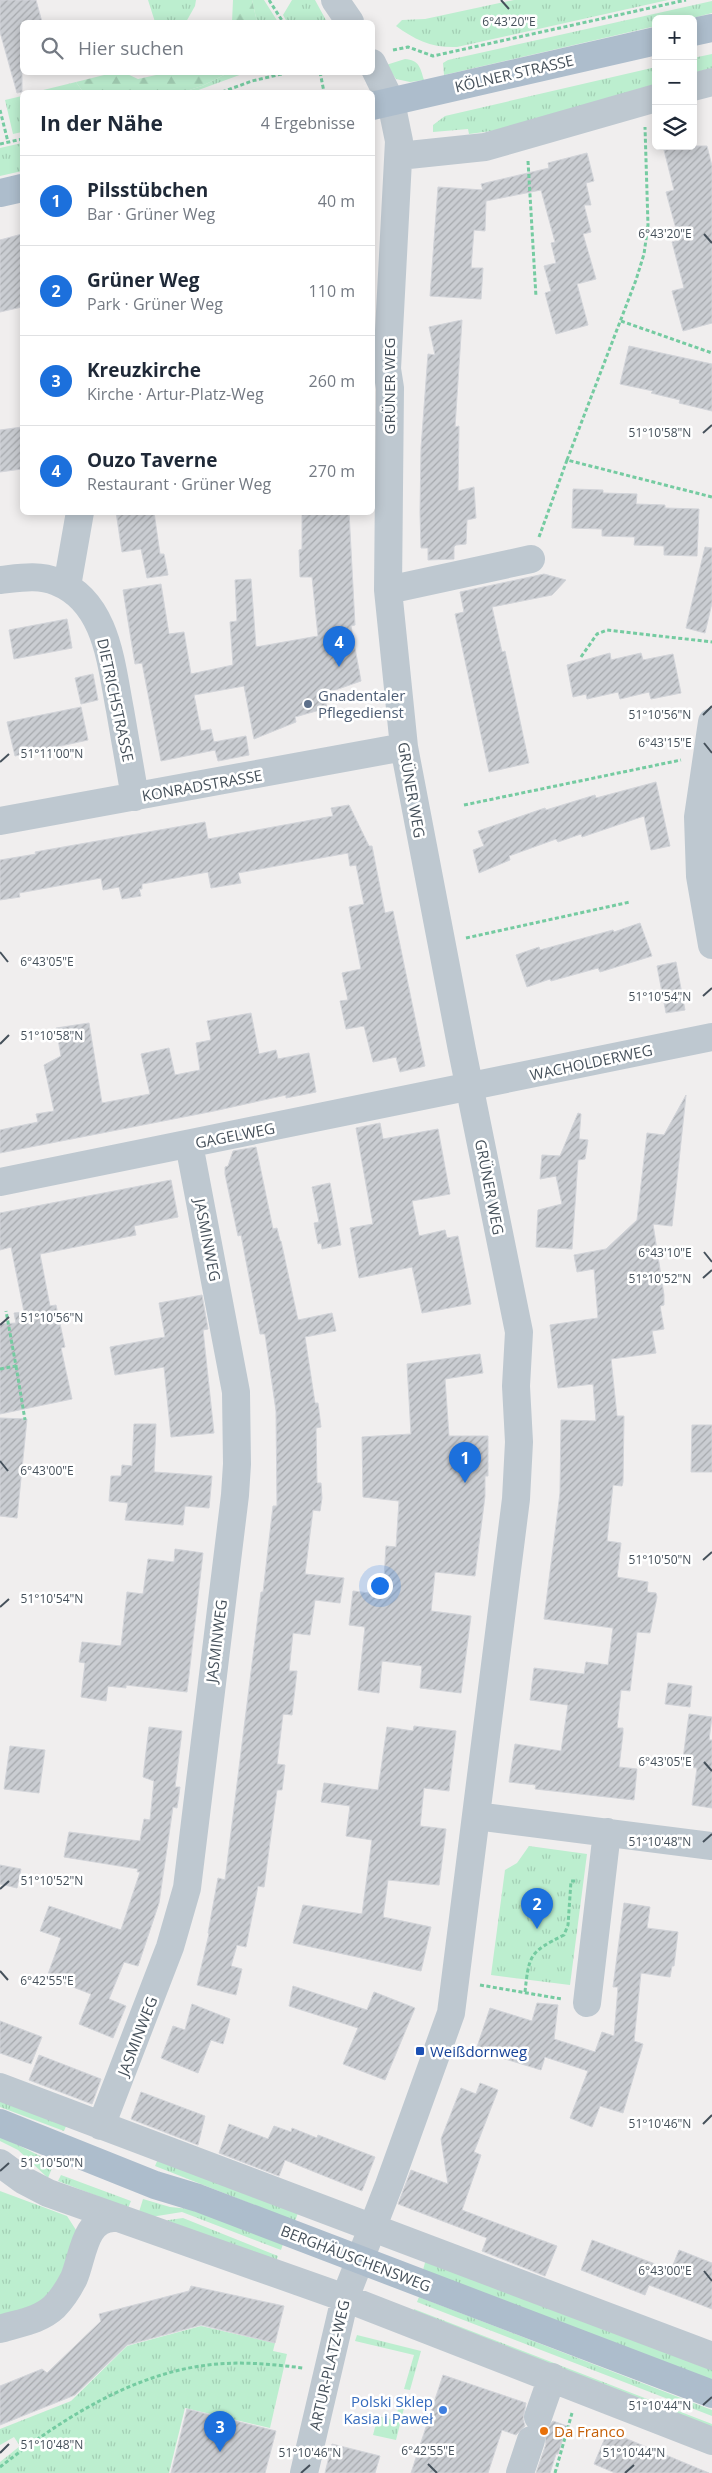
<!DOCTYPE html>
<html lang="de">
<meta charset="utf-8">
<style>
body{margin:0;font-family:"Open Sans",sans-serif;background:#f2f2f3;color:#1f2937}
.controls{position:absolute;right:15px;top:15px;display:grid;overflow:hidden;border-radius:8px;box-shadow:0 2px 12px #0003}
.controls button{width:45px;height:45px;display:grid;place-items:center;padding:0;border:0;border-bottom:1px solid #e0e1e3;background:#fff;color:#1f2937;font:25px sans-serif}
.you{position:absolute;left:379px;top:1585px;width:18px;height:18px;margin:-12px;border:4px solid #fff;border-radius:50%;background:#1a73e8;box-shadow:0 0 0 8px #1a73e833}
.badge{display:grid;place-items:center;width:32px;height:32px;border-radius:50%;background:#1c70dc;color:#fff;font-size:16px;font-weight:700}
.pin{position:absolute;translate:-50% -41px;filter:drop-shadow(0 1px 2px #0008)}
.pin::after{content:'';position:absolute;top:26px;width:18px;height:15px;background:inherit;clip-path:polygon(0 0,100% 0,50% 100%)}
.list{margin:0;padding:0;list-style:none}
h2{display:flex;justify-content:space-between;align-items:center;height:65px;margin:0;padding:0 20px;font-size:21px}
h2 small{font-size:16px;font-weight:400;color:#747a83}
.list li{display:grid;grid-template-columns:32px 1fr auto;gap:15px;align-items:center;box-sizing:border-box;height:90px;padding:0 20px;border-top:1px solid #e0e1e3}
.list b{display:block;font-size:19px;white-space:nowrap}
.list p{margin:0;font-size:16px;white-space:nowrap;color:#747a83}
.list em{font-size:16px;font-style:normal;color:#747a83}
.icon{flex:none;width:28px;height:28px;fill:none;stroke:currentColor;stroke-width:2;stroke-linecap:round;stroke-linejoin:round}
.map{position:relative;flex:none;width:712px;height:2473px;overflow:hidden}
.search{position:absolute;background:#fff;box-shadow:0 2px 12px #0003;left:20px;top:20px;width:355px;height:55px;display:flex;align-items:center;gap:12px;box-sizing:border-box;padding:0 18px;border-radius:8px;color:#747a83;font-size:19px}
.panel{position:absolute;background:#fff;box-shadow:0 2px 12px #0003;left:20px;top:90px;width:355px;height:425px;border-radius:8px}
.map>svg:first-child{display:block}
.grass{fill:url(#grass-tufts)}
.forest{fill:url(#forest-firs)}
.building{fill:url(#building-hatch);stroke:#d2d4d9}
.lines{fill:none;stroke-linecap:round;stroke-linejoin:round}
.path{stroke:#75cba1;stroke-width:3;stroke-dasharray:4 2.5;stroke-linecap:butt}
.minor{stroke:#bec8d0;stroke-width:28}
.major{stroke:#adbdcc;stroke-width:28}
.ticks{fill:none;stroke:#46515b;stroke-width:2}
.service-dot{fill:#5c6f8a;stroke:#fff;stroke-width:2}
.transit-dot{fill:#1a4fb4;stroke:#fff;stroke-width:2}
.shop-dot{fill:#3f7fe0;stroke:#fff;stroke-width:2}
.food-dot{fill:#e8710a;stroke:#fff;stroke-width:2}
.labels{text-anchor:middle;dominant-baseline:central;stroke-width:5;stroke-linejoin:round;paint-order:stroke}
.street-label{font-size:15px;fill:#46515b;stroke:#fff}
.service-label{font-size:15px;fill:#4e5e75;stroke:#fff;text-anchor:start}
.transit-label{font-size:15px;fill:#164399;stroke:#fff;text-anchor:start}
.shop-label{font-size:15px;fill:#366cbe;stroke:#fff;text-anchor:end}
.food-label{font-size:15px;fill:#c56008;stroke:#fff;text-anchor:start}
.ticks-label{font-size:12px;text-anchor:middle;fill:#46515b;stroke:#fff;stroke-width:5;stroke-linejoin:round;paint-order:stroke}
</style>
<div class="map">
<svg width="712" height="2473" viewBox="0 0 712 2473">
<defs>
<pattern id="grass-tufts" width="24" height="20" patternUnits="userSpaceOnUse" patternTransform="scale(1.25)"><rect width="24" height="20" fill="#bceecf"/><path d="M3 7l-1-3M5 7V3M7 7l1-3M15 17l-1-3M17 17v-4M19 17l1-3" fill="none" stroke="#a3ceb4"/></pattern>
<pattern id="forest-firs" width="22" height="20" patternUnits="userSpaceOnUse" patternTransform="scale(1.25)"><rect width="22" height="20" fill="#bceecf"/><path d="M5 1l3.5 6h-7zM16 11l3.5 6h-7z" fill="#a3ceb4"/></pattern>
<pattern id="building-hatch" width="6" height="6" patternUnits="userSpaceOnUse" patternTransform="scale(1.25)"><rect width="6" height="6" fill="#cacdd2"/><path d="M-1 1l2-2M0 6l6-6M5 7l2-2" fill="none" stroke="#a6a9ad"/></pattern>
</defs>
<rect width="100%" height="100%" fill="#f0eeee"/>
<!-- grass -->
<path class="grass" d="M148 0H196L195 6 186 22H155Z
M252 0H264L278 22H257Z
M292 0H315L327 22H287L283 15Z
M514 0H668L457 47C432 48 415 40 396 26L402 20 425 19Z
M712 1V13L689 19H656V26L444 75 443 63 448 60Z
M712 54V68L693 73V58Z
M405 59C419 60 420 67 424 80L410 82 396 79 386 65Z
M656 67V84L499 130 469 134 468 129 433 132V125L445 116Z
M228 73H245L193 92H183L202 86Z
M76 82 83 92H35Z
M22 96V132L13 134 5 100Z
M22 143V171L0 176V148Z
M529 1846 587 1854 570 1985 491 1975 505 1870 517 1863Z
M0 2100 67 2124 64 2131 0 2107Z
M0 2136 54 2163 48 2178 18 2150 0 2141Z
M158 2159 298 2213 295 2221 155 2166Z
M61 2175 131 2201 128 2208 58 2181Z
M0 2191 67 2216 76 2230C68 2257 62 2293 33 2306 23 2311 11 2314 0 2317Z
M143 2199 170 2207 190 2209 283 2244 281 2250 182 2212 151 2217 139 2212Z
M183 2218 278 2256 275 2265 160 2223 169 2220Z
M426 2259 712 2366V2382L423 2270Z
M419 2297 712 2410V2416L417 2302Z
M414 2309 712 2424V2433L412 2316Z
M201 2326 275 2343 273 2351 287 2354 270 2428 185 2408 169 2473H0V2462L20 2446 14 2437 0 2445V2429L71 2401 127 2346Z
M357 2335 421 2351 410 2390 404 2389 414 2355 355 2341Z
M400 2402 405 2404 396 2440 373 2435 378 2416 395 2420Z"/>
<!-- forest -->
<path class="forest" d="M233 0H252L257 22H232Z
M112 73H125L138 79 165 73H228L202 86 183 92H83L76 82Z"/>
<!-- building -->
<path class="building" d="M0 0H36L42 22H22V92L17 93 0 32Z
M663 146H707L712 166V323L683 331 672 291 684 288 672 242 679 240 666 192 674 190Z
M587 153 594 181 586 183 591 205H584L591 232 583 234 596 279 577 284 588 325 556 334 545 293 551 291 544 266 556 263 551 243 555 242 541 190 486 201 485 231 474 230 471 268H483L481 299 430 296 438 187 483 190 481 184 549 168 548 163Z
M22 234V307L0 312V240Z
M462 320 455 427 459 426 458 491 474 487 476 518 467 520 466 544 456 545 454 547V559L428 560V548H421L420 512 421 448 428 354 435 355 429 327Z
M629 346 712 364V411L679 403 680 400 651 393 653 391 620 384Z
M22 427V469L0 472V430Z
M573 489 603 490V493L637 494 636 504 665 505V508L699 509 697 556 664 555V546L634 545 635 537 602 536V529L572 528Z
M116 512H154L160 554H164L168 575 147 578 141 549 122 552Z
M302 512H349L355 625 351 626 361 681 324 694 327 708 295 717 296 722 254 739 244 686 194 695 201 731 211 729 214 742 246 736 249 755 218 761 215 750 161 761 142 663 135 664 123 590 161 584 169 634 184 632 191 674 233 665 230 622 237 621 235 580 251 579 256 647 318 636 312 577H300L299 550 302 549Z
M705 547 712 548V603L705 633 686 628Z
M544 574 566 580 552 595 492 607 502 652 505 651 529 763 489 772 455 614 464 612 460 592Z
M67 619 72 648 14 659 9 630Z
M610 653 611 660 641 653 643 660 673 654 681 693 651 699 649 692 620 699 618 692 587 699 586 694 573 697 567 665Z
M93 674 98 700 81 704 75 678Z
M81 707 88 740 15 756 7 722Z
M656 782 670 846 651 850 644 816 582 837 581 834 558 842 556 839 509 856 510 860 479 873 473 850 484 846 478 831 545 808 546 810 595 795 596 798Z
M349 805 369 846H372L385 913 393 911 425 1066 400 1072 396 1057 373 1062 364 1026 346 1029 340 1001 348 1000 342 973 361 969 349 907 364 904 356 865 350 866 348 853 238 873 241 883 211 888 208 872 142 884V889H139L141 896 122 899 119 887 103 890 101 878 19 893 20 897 0 900V860L36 854 35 852 205 822 208 839 333 816 331 808Z
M640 923 652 956 600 972 598 968 551 981 550 979 527 987 516 955 539 947 540 950 613 930 614 932Z
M676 962 685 1010 666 1013 657 966Z
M251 1013 259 1054 276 1050 278 1059 309 1053 316 1092 286 1098V1095L214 1111 0 1153V1130L38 1122 36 1114 54 1111 44 1065 61 1056 56 1028 89 1023 102 1103 150 1094 141 1054 169 1048 175 1075 200 1070 196 1043 211 1040 207 1021Z
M686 1095 672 1226 653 1224 664 1295V1305L660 1306 664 1329 652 1331 656 1353 611 1359 617 1416H624L623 1482 622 1486 613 1485 607 1541 621 1543 617 1577 648 1582 647 1592 656 1593 657 1597 650 1633 637 1632 630 1691 621 1690 617 1728H623V1733L619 1767 637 1769 634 1800 535 1789 536 1785 509 1782 515 1744 561 1751 568 1705 530 1700 534 1668 584 1674 586 1662 608 1665 613 1628 544 1619 560 1493 561 1420 596 1421 593 1384 558 1388 550 1325 598 1318 594 1269 577 1272 574 1255 606 1249 637 1220 647 1133 664 1135Z
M578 1113 581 1114 579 1139 588 1140 585 1159 578 1160 572 1249 536 1247 538 1210 562 1204 556 1176 540 1179 542 1155 560 1156Z
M380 1123 383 1139 438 1129 450 1194 412 1201 419 1236 445 1230 447 1238 458 1236 471 1304 422 1313 412 1267 359 1278 350 1228 373 1224 356 1128Z
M256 1147 273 1229 277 1228 280 1241H281L298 1320 332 1313 336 1331 305 1337 315 1403H318L321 1427 316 1428 317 1483H321L322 1498 320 1511 313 1510 305 1574 344 1578 340 1603 315 1600 310 1635 293 1633 289 1671H297L292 1715 283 1714 277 1764 285 1765 282 1790H277L264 1887 258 1886 246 1947 237 1945 231 1966 242 1969 236 1995 197 1985 209 1934 208 1933 218 1878 225 1880 261 1592H263L273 1506H277L276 1411 265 1334H260L241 1235 238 1236 225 1174V1167L228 1166 233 1151Z
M171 1180 178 1217 134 1226 136 1235 40 1254 50 1306 56 1305 65 1347 61 1348 72 1399 0 1414V1324L16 1323 14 1313 24 1312 11 1247 0 1250V1213Z
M330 1183 341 1245 322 1249 321 1243 318 1244 314 1223 319 1222 312 1187Z
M202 1295 208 1329 203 1330 214 1433 171 1437 164 1367 115 1375 110 1347 165 1337 159 1303Z
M480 1354 483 1373 445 1379 449 1436H488V1476H485V1496L475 1576 435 1572 431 1611 471 1616 461 1693 420 1688 422 1666 382 1661 379 1693 358 1690 365 1627 349 1625 353 1591 377 1594 379 1579H384L386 1546 396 1547 399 1501 363 1497 362 1437 411 1434 407 1364Z
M0 1418 27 1419 17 1518 0 1516Z
M134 1424H156L154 1472 212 1476 209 1508 185 1506 183 1525 125 1520 128 1503 109 1501 111 1476H121L122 1465 132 1466Z
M692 1425H712V1472H691Z
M175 1549 203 1553 187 1692 126 1685V1688L108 1686 106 1701 81 1697 85 1663 79 1662 82 1642 121 1646 127 1592 143 1594 148 1559 174 1562Z
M668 1683 692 1686 690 1707 665 1704Z
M689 1714 712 1717 709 1740H712V1808L692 1805 697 1768 682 1766Z
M414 1726 456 1731 449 1791 424 1788 420 1826 446 1829 439 1885 388 1880 383 1917 431 1927 421 1971 293 1943 303 1905 362 1914 372 1840 346 1836 350 1806 321 1802 324 1783 378 1790 387 1727 413 1731Z
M149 1727 182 1731 175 1787H180L177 1808 173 1807 159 1903 138 1966 124 1962 109 1999 126 2006 113 2038 79 2024 91 1994 47 1977 61 1938 40 1931 49 1906 121 1930 140 1872H137L138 1869 64 1857 69 1832 140 1841 144 1819 150 1820 154 1781 143 1777Z
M10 1746 45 1750 39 1793 4 1789Z
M0 1865 21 1869 17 1888 0 1884Z
M624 1903 650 1907 647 1928 678 1932 674 1966H672L670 1977 641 1973 634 2041 643 2044 623 2113 600 2106 592 2127 570 2118 588 2071 545 2057 541 2070 476 2050 490 2008 532 2021 537 2003 558 2005 554 2039 595 2052 602 2032 614 2036 618 1987H613Z
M293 1986 367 2010 374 1992 415 2008 385 2080 343 2064 358 2028 289 2006Z
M192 2004 230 2019 223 2044 211 2040 198 2073 161 2058 173 2026 185 2030Z
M0 2021 42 2037 31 2064 0 2053Z
M39 2055 101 2079 92 2104 29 2080Z
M480 2083 498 2090 474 2152 481 2155 462 2210 557 2246 545 2276 482 2251 487 2238 398 2204 411 2170 448 2184 441 2139 461 2088 476 2094Z
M141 2092 205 2116 198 2145 131 2119Z
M229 2124 268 2139 274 2126 291 2132 292 2128 317 2138 318 2135 375 2157 362 2191 285 2160 279 2176 219 2153Z
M592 2240 671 2270 679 2250 712 2263V2309L649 2285 645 2295 581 2270Z
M191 2286 284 2306 275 2343 201 2325 127 2345 75 2395 0 2425V2386L42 2369 47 2373 101 2321 99 2314 189 2291Z
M443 2375 526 2403 523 2419 525 2426 516 2435 502 2430 488 2473H411Z
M187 2409 276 2431 265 2473H171Z
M553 2421 567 2426 558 2454H556L550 2473H536L546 2444 544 2431Z
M608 2431 709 2473H615L594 2464Z
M332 2444 380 2456 375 2473H325Z"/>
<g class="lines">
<!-- path -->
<path class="path" d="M269 0 283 22
M393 50 408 47 433 56 686 0
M320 72 324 92
M222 92 252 81 290 72
M0 110 8 142
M0 144 22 139
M528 161 536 297
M621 321 712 353
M567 460 636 280 644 254 648 225 645 127
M539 537 567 460 712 497
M581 657 597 634 607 630 712 642
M464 805 681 760
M466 938 630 902
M16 1366 25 1420
M0 1369 16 1366 6 1311
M480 1985 562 1999
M525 1992C529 1954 530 1952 564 1935L568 1925 571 1881H578
M0 2467C59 2421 131 2374 208 2365 240 2361 271 2364 303 2368
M555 2473 572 2413"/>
<!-- minor -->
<path class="minor" d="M335 0 350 22
M693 87 712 82
M399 156 485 147 656 98
M0 580C19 578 39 574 57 582 107 602 111 664 120 710 125 739 130 768 135 797
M67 586 80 512
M388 590 531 559
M712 722 698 817 700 876 712 945
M0 821 404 747
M0 1182 712 1037
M476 1816 712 1846
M587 2003 607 1832
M0 2087 712 2356
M101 2126 170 1947 187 1888 235 1495 237 1464 236 1392 189 1144
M0 2163 23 2180 48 2193 345 2298 712 2441
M0 2329C18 2323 39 2321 54 2307 62 2299 69 2288 74 2278 83 2257 84 2218 114 2218
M538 2417 552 2377
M304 2473 345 2298 389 2185 451 2013 516 1499 519 1442 516 1386 519 1332 462 1050 404 747 388 590 390 388 387 369 399 141 391 102 372 63
M520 2473 531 2440"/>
<!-- major -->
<path class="major" d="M693 32 712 28
M372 106 656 41
M0 193 22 188
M0 2123 155 2185 198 2198 712 2394"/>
</g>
<!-- ticks -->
<path class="ticks" d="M501 0 509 9M704 234 712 243M703 433 712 425M703 715 712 706M704 743 712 753M0 762 9 754M0 952 8 962M703 996 712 988M0 1044 9 1035M704 1252 712 1262M703 1278 712 1270M0 1325 9 1317M0 1461 8 1471M703 1560 712 1552M0 1607 9 1599M704 1762 712 1771M703 1842 712 1834M0 1889 9 1881M0 1971 8 1980M703 2124 712 2115M0 2171 9 2163M704 2271 712 2281M703 2405 712 2397M0 2453 9 2444M428 2464 437 2473M301 2473 310 2465M625 2473 634 2465"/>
<!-- markers -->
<circle class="service-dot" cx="308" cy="704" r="5"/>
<rect class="transit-dot" x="415" y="2046" width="10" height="10" rx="2.5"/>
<circle class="shop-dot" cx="443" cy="2410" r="5"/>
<circle class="food-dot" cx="544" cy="2431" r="5"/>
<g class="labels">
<!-- street labels -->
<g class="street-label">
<text transform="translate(514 73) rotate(-13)">KÖLNER STRASSE</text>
<text transform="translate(389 386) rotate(-90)">GRÜNER WEG</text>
<text transform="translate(116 700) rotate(78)">DIETRICHSTRASSE</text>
<text transform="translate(202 785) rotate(-10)">KONRADSTRASSE</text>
<text transform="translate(412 790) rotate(80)">GRÜNER WEG</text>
<text transform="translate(591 1062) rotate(-12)">WACHOLDERWEG</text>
<text transform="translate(235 1135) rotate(-11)">GAGELWEG</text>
<text transform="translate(490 1187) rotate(79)">GRÜNER WEG</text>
<text transform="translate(208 1240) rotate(79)">JASMINWEG</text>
<text transform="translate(216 1641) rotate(-83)">JASMINWEG</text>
<text transform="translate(137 2036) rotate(-69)">JASMINWEG</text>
<text transform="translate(356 2258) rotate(21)">BERGHÄUSCHENSWEG</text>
<text transform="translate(329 2365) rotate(-77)">ARTUR-PLATZ-WEG</text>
</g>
<!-- service labels -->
<g class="service-label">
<text x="318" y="695">Gnadentaler<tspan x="318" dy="17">Pflegedienst</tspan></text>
</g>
<!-- transit labels -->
<g class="transit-label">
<text x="430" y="2051">Weißdornweg</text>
</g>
<!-- shop labels -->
<g class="shop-label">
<text x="433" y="2401">Polski Sklep<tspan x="433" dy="17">Kasia i Paweł</tspan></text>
</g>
<!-- food labels -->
<g class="food-label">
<text x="554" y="2431">Da Franco</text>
</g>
</g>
<g class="ticks-label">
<text x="509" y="26">6°43'20"E</text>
<text x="665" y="238">6°43'20"E</text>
<text x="660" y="437">51°10'58"N</text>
<text x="660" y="719">51°10'56"N</text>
<text x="665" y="747">6°43'15"E</text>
<text x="52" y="758">51°11'00"N</text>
<text x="47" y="966">6°43'05"E</text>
<text x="660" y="1001">51°10'54"N</text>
<text x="52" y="1040">51°10'58"N</text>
<text x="665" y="1257">6°43'10"E</text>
<text x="660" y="1283">51°10'52"N</text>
<text x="52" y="1322">51°10'56"N</text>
<text x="47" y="1475">6°43'00"E</text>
<text x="660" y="1564">51°10'50"N</text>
<text x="52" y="1603">51°10'54"N</text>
<text x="665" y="1766">6°43'05"E</text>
<text x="660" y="1846">51°10'48"N</text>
<text x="52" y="1885">51°10'52"N</text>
<text x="47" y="1985">6°42'55"E</text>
<text x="660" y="2128">51°10'46"N</text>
<text x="52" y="2167">51°10'50"N</text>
<text x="665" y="2275">6°43'00"E</text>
<text x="660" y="2410">51°10'44"N</text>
<text x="52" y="2449">51°10'48"N</text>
<text x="428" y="2455">6°42'55"E</text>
<text x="310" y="2457">51°10'46"N</text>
<text x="634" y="2457">51°10'44"N</text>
</g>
</svg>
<div class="controls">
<button>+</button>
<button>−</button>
<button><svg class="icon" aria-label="layers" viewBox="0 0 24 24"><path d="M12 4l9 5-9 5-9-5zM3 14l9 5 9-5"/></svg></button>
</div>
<div class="you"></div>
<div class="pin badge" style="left:465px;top:1483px">1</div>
<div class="pin badge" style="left:537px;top:1929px">2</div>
<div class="pin badge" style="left:220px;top:2452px">3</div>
<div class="pin badge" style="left:339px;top:667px">4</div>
<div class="search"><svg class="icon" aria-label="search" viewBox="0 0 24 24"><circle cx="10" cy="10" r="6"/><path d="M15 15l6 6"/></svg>Hier suchen</div>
<section class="panel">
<h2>In der Nähe<small>4 Ergebnisse</small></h2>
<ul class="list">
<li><span class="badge">1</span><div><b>Pilsstübchen</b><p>Bar · Grüner Weg</p></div><em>40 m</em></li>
<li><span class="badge">2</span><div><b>Grüner Weg</b><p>Park · Grüner Weg</p></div><em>110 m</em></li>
<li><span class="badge">3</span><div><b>Kreuzkirche</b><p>Kirche · Artur-Platz-Weg</p></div><em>260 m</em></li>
<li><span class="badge">4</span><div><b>Ouzo Taverne</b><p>Restaurant · Grüner Weg</p></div><em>270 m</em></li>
</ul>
</section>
</div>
